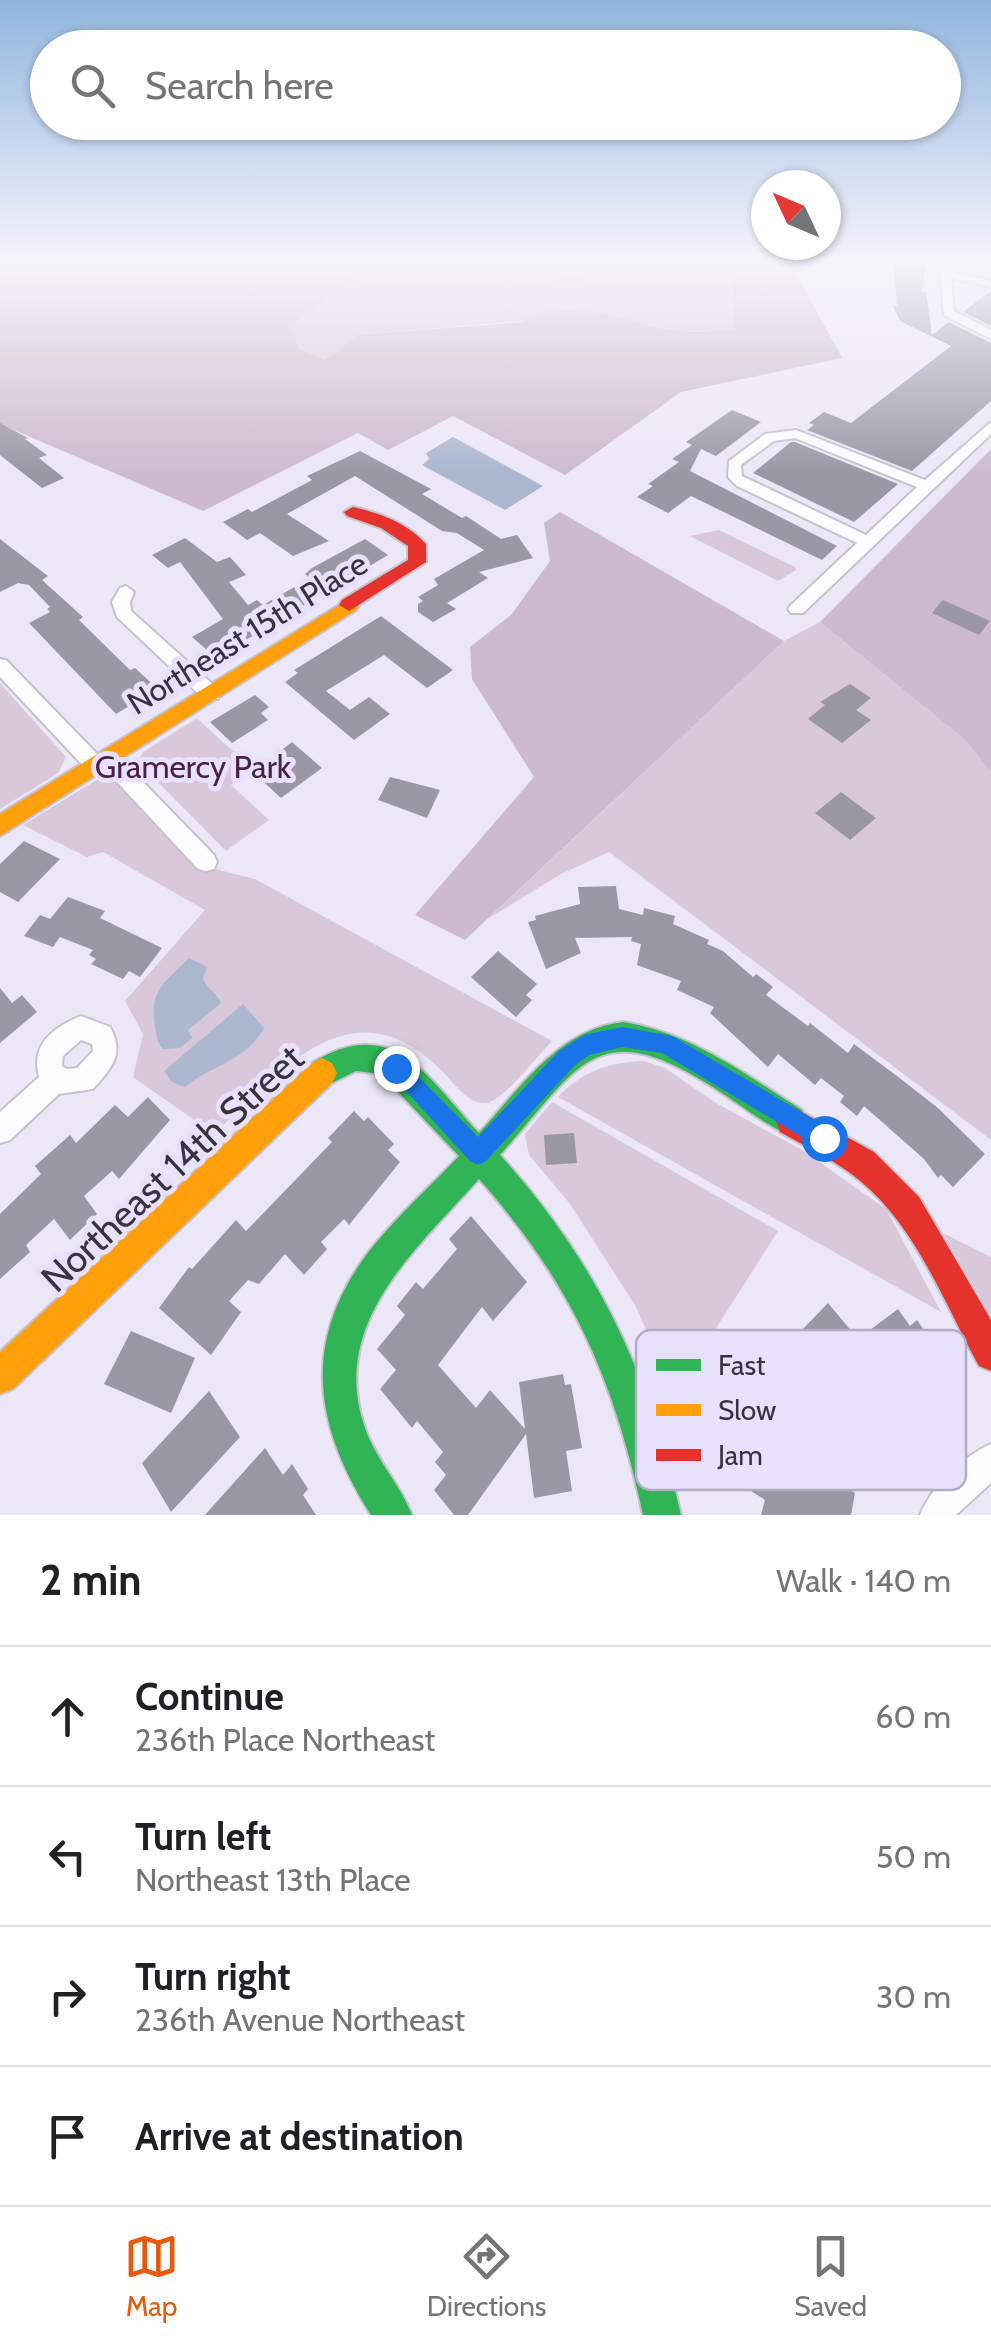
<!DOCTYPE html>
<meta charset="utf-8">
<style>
body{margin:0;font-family:Cabin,sans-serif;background:#f2f2f2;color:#202124}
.compass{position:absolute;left:751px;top:170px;width:90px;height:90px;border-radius:50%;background:#fff;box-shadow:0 2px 8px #0004;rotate:314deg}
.stop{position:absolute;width:30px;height:30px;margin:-22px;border:8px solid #1a73e8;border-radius:50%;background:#fff}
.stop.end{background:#1a73e8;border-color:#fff;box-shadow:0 2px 10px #0008}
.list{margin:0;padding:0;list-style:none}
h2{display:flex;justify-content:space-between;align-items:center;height:130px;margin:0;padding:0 40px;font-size:42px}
h2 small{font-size:32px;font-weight:400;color:#757577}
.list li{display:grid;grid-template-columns:65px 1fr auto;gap:30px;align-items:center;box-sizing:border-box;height:140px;padding:0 40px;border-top:2px solid #e0e0e0}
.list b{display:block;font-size:38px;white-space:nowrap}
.list p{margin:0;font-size:32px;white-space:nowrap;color:#757577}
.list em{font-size:32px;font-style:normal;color:#757577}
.icon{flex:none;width:55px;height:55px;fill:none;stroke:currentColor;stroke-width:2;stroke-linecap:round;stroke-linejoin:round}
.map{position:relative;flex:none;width:991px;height:1515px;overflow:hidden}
.search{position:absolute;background:#fff;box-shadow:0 2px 8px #0004;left:30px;right:30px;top:30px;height:110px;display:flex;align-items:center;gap:25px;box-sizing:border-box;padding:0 35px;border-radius:55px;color:#757577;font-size:38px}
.sheet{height:690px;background:#fff}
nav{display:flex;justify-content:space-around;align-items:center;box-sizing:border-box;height:140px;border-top:2px solid #e0e0e0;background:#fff;font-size:28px;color:#757577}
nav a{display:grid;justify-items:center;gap:5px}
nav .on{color:#ea580c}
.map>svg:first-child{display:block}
.green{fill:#d9c8da}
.forest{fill:#cdbace}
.water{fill:#acb7d0}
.building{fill:#9a98a4}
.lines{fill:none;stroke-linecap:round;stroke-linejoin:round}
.street-casing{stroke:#c5c2ce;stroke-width:4}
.fast-casing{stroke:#c5c2ce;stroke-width:4}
.slow-casing{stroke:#c5c2ce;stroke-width:4}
.jam-casing{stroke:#c5c2ce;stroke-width:4}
.street{fill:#fcfbfe;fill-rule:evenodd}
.fast{fill:#30b455;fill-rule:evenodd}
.slow{fill:#ff9f0a;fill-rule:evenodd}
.jam{fill:#e5322d;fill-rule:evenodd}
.route{fill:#1a73e8}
.labels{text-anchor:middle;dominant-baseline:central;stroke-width:10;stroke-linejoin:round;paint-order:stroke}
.street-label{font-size:32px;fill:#37343f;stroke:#e8e1fd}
.park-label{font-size:32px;fill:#4a2244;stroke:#e8e1fd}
.near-street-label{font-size:38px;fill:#37343f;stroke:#e8e1fd}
.key{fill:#e8e1fd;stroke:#b3adc4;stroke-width:2.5}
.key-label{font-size:28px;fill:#37343f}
</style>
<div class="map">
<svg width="991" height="1515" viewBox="0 0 991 1515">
<rect width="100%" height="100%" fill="#ece7f7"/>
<!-- green -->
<path class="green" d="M547 264 562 287 639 264H734L735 330 682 332 601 314 359 335 325 360 298 349 290 325 360 276 379 271 449 277Z
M719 530 795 567 796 570 778 581 690 536Z
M820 622 964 739 991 772V1140L609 852 561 874 489 918 784 641Z
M0 683 66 757 58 773 0 809Z
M197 718 252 769 231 785 269 820 226 851 138 762 143 752Z
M108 773 198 870 207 867 255 879 552 1041C539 1054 502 1103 485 1103 468 1104 454 1083 443 1072 352 980 284 1069 214 1134L133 1077 143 1034 125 1001 205 910 103 852 87 857 23 825Z
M644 1061 665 1068 716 1103 802 1150 886 1209 941 1312 558 1097C583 1071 609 1062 644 1061Z
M552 1102 778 1231 674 1394 635 1305 570 1204 529 1155 525 1134Z
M943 1233 991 1257V1316Z"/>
<!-- forest -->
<path class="forest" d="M0 264H541L449 277 379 271 360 276 290 325 299 349 325 360 359 335 523 322C567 294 631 324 678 331 696 334 716 330 734 330V264H791L842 358 681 392 565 475 453 416 388 450 358 433 203 511 0 424Z
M547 264H639L561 287Z
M991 449V772L964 739 820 622Z
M560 512 784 641 465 940 415 915 534 777 472 679 470 647 511 615 550 561 544 523Z"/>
<!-- water -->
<path class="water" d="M453 437 543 486 505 510 422 465 429 459 426 453Z
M189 958 207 967 203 978C207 990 217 992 221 1003L188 1030 192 1038 180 1048 163 1049C156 1041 157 1037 155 1027 149 989 164 984 189 958Z
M243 1004 264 1028C244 1063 214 1063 185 1087L172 1082 164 1071Z"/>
<!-- building -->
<path class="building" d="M894 264H926L922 293 926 291 932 335 949 322 991 343V401L912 471 807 430 814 425 809 423 824 412 851 423 951 346 900 321 893 306H897Z
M991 291V326L963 312Z
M732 410 761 422 716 456 701 449 690 471 837 546 822 560 691 496 668 513 637 497 653 486 648 484 679 462 672 459 692 445 686 442Z
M0 423 28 438 25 439 47 455 39 458 64 478 42 488 0 455Z
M791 442H795L898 484 854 522 753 473Z
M360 451 431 489 422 494 462 518 466 516 501 539 517 535 533 558 479 572 488 578 447 603 456 609 433 622 418 612V604L423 601 418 597 438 585 434 579 484 550 457 533 442 531 355 476 287 514 329 541 293 556 260 533 247 540 223 522 248 509 252 512 312 480 307 476Z
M185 538 217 562 230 557 246 575 229 582 248 605 257 600 263 605 310 578 305 574 312 568 365 539 388 555 216 658 192 637 223 619 180 562 168 568 152 555Z
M0 539 48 576 42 580 83 617 79 620 130 670 135 668 158 689 116 714 29 623 50 612 47 609 50 607 29 585 18 583 0 592Z
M943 600 990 621 979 635 932 613Z
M381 616 453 670 427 688 384 655 326 691 350 710 369 697 390 714 354 740 285 682 298 673 294 670Z
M850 684 871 698 856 710 871 720 842 743 808 719 825 705 820 702Z
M255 695 269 707 261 713 268 720 232 743 210 722Z
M292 742 322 768 281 798 257 776 279 760 274 756Z
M390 777 440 790 427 818 378 800Z
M841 792 876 818 850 840 815 813Z
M24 841 60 859 18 902 0 892V864Z
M616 886 619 909 643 915 644 908 675 916 673 924 709 940 707 944 723 951 753 977 756 974 773 987 766 995 808 1026 810 1023 848 1053 854 1044 897 1076 938 1108 985 1154 953 1187 941 1175 938 1178 924 1159 864 1106 857 1116 840 1102 844 1096 821 1078 815 1085 778 1054 768 1067 710 1013 714 1007 677 990 681 981 637 965 641 944 631 941 632 937 575 938 581 953 546 969 528 922 536 920 535 916 580 904 578 887Z
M68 897 105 911 100 918 162 948 140 977 129 971 123 979 91 964 96 959 89 955 93 950 60 937 53 947 24 936 40 915 50 919Z
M498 951 537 984 526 995 532 1000 516 1017 471 977Z
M0 988 12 1003 22 995 37 1012 0 1043Z
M148 1097 170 1120 119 1179 112 1171 84 1196 97 1214 70 1240 54 1219 26 1245 30 1252 0 1279V1214L41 1174 35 1166 70 1135 76 1143 115 1105 128 1117Z
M354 1111 364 1121 368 1117 394 1144 388 1150 400 1162 349 1225 344 1219 321 1242 327 1249 304 1275 285 1254 259 1284 248 1280 229 1301 241 1312 211 1355 159 1308 189 1267 192 1269 236 1220 246 1231 332 1142 328 1138Z
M574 1133 577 1163 546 1165 544 1135Z
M471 1216 527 1282 493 1321 482 1307 438 1365 476 1408 490 1390 525 1429 519 1382 563 1374 565 1385 571 1384 582 1448 566 1451 572 1491 534 1498 526 1434 468 1515H454L434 1490 446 1475 435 1462 443 1452 417 1421 412 1428 380 1389 396 1370 377 1349 405 1315 397 1306 416 1282 423 1289 457 1249 449 1239Z
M828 1303 858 1339 898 1309 910 1326 917 1320 939 1352 932 1357 951 1384 941 1392 947 1401 924 1419 901 1384 871 1417 848 1388 844 1400 804 1349 810 1342 801 1331Z
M131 1331 195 1358 171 1413 104 1384Z
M791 1372 840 1410 835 1423 862 1445 847 1488 855 1493 851 1515H761L765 1500 748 1489 760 1438Z
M209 1391 240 1437 171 1512 142 1463Z
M265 1448 283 1475 292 1464 308 1489 303 1495 316 1515H205Z"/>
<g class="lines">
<!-- street casing -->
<g class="street-casing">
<path id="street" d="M939 264H949L950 271 991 281V287L951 278 954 311 991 330V339L944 315Z
M991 422V434L803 613H791L788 609 791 605 857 543 737 486 728 477 729 461 765 434 796 430 925 480ZM795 438 917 487 866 535 742 476 741 465 774 441Z
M126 586 134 592 130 602 131 611 218 689 220 694 218 699H204L117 617 112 602 120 588Z
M0 659 6 660 99 756 108 751 115 753 214 855 217 862 214 869 206 871 198 869 105 769 96 774 89 772 0 677Z
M81 1016 110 1027C125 1054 112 1068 93 1089L59 1094 10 1140 0 1143V1112L39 1077C30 1044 54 1027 81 1016ZM81 1040 92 1044 93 1051 77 1068 67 1069 62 1066 63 1056Z
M991 1444V1483L956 1515H920C932 1486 962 1457 991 1444Z"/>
</g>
<!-- fast casing -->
<g class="fast-casing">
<path id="fast" d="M623 1022C691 1033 745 1074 802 1110L806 1121 802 1132 791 1136C765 1125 742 1106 719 1091 596 1011 581 1064 500 1155 598 1263 649 1374 681 1515H643C614 1378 572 1284 479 1179 417 1249 328 1323 365 1428 376 1460 400 1484 412 1515H371C318 1431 301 1351 360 1264 384 1228 429 1188 459 1156L381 1074 356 1071 322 1088 312 1083 307 1073 312 1063C393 1012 428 1078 479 1133 521 1087 558 1030 623 1022Z"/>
</g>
<!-- slow casing -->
<g class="slow-casing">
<path id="slow" d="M349 599 359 605 356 610 0 836V814Z
M322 1058 332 1063 337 1073 332 1083 13 1389 0 1394V1352L312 1063Z"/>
</g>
<!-- jam casing -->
<g class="jam-casing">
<path id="jam" d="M353 507C380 513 407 523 426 544V562L349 611 339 605 342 600 408 560V546L381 528 347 516 344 512Z
M791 1106 874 1152 919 1197 991 1320V1371L979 1366C944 1303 916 1226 859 1180 835 1160 806 1147 780 1132L776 1121 780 1110Z"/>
</g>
<!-- street -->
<use href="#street" class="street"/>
<!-- fast -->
<use href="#fast" class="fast"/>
<!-- slow -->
<use href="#slow" class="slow"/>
<!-- jam -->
<use href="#jam" class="jam"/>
</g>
<!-- sky -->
<linearGradient id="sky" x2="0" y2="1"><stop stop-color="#90b5de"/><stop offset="0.55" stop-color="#f6f4fb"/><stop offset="1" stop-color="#f6f4fb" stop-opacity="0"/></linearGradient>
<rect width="991" height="476" fill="url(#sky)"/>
<!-- route -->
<path class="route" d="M622 1027 672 1036 832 1130 836 1138 832 1146 824 1149 817 1146 662 1053 622 1047 589 1055 574 1066 486 1161 478 1165 470 1161 385 1068 388 1061 396 1058 403 1061 478 1137 559 1051 584 1035Z"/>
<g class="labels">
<!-- street labels -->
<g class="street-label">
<text transform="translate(247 633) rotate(-32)">Northeast 15th Place</text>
</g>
<!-- park labels -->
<g class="park-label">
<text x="193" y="766">Gramercy Park</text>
</g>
<!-- near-street labels -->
<g class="near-street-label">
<text transform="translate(172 1168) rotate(-43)">Northeast 14th Street</text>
</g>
</g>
<!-- legend -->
<rect x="636" y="1330" width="330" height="160" rx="15" class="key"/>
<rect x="656" y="1359" width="45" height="12" fill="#30b455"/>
<rect x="656" y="1404" width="45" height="12" fill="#ff9f0a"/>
<rect x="656" y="1449" width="45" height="12" fill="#e5322d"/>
<g class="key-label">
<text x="718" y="1375">Fast</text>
<text x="718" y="1420">Slow</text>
<text x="718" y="1465">Jam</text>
</g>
</svg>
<svg class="compass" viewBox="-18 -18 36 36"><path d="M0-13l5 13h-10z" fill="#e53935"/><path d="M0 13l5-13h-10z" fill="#757577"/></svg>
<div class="stop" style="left:824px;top:1138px"></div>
<div class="stop end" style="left:396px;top:1068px"></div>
<div class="search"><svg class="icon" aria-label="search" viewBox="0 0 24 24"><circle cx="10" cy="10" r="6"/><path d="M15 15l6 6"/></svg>Search here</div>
</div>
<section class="sheet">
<h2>2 min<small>Walk · 140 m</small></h2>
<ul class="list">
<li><svg class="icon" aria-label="ahead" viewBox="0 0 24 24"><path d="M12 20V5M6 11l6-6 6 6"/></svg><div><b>Continue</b><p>236th Place Northeast</p></div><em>60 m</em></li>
<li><svg class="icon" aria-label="left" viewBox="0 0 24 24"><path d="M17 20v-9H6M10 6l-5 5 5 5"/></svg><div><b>Turn left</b><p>Northeast 13th Place</p></div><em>50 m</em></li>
<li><svg class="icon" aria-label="right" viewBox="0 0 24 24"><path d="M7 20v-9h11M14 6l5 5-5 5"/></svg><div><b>Turn right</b><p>236th Avenue Northeast</p></div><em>30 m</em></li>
<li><svg class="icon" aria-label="arrive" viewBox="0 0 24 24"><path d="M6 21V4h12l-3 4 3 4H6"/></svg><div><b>Arrive at destination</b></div></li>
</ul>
</section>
<nav>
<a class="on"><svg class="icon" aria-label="map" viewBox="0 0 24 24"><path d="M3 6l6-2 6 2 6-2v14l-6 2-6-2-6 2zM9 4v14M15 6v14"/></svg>Map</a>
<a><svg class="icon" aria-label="directions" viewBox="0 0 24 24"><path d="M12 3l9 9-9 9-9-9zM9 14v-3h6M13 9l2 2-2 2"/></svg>Directions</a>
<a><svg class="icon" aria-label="saved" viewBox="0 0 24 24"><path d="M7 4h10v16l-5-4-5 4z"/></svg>Saved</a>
</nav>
